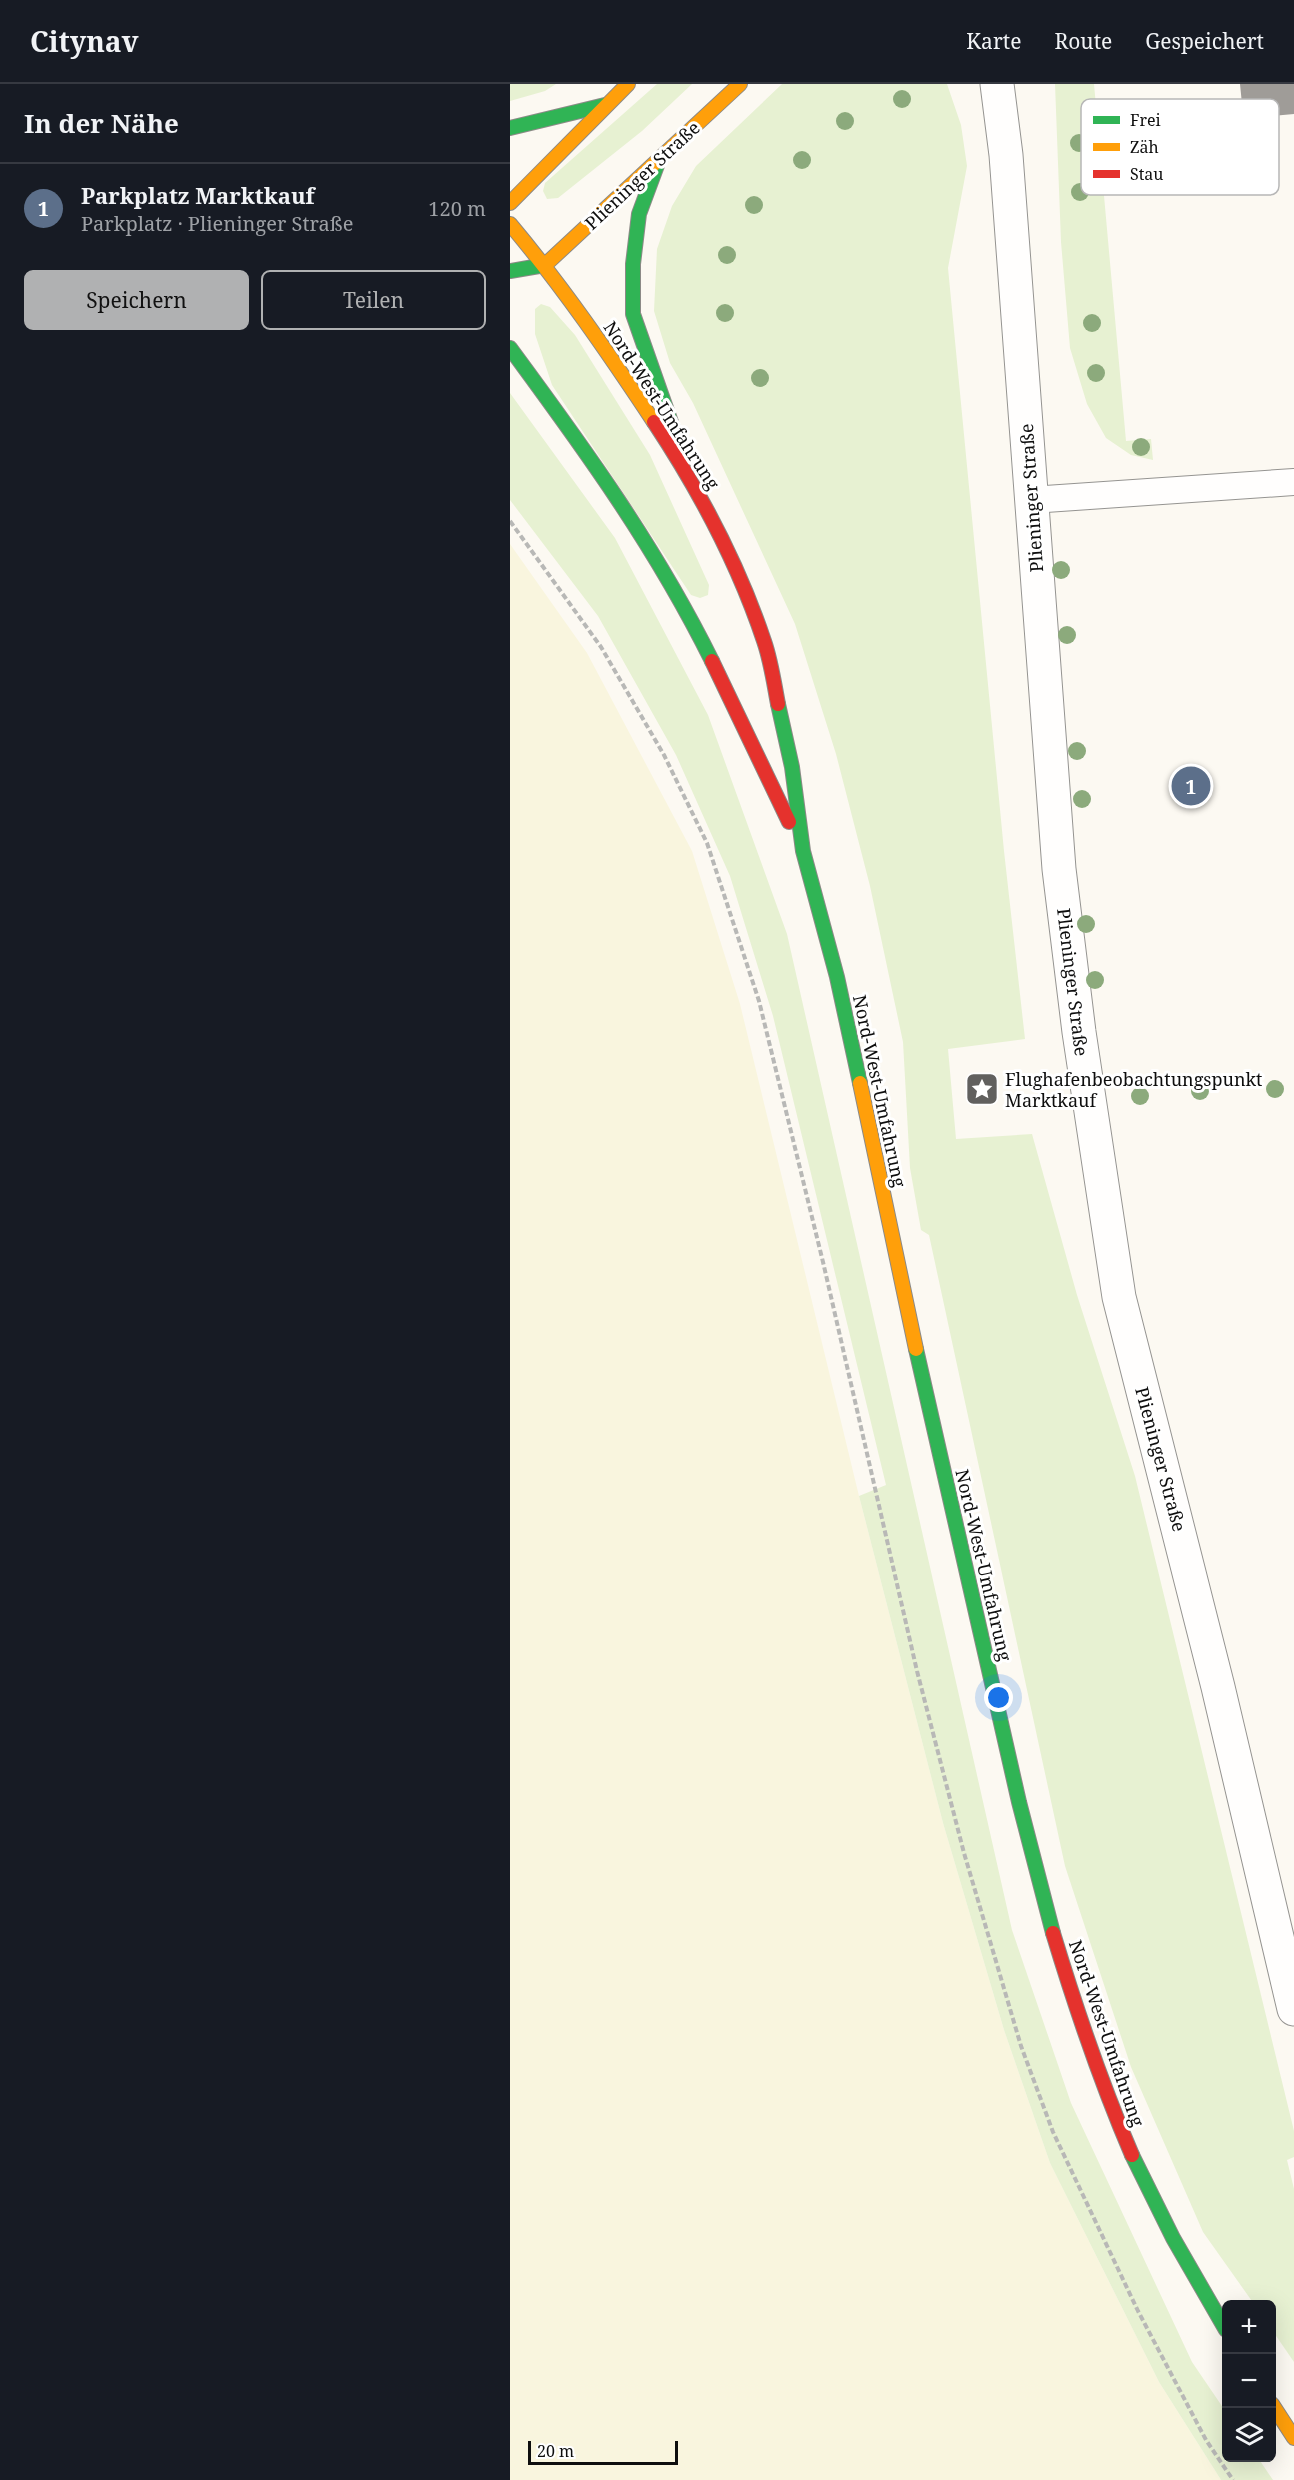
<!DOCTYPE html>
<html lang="de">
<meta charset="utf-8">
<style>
body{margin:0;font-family:"Noto Serif",serif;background:#20242c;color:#f1f3f6}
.controls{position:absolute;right:18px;bottom:18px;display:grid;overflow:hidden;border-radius:9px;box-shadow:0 6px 24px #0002}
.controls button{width:54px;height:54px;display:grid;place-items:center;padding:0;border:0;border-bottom:2px solid #363941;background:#171b24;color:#f1f3f6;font:30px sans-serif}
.scale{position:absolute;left:18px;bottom:15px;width:150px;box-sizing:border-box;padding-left:6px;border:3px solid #0e0e0e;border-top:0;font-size:16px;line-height:21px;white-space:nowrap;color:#0e0e0e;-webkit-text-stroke:4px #fff;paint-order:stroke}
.you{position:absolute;left:489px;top:1614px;width:21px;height:21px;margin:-15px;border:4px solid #fff;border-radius:50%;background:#1a73e8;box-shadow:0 0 0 9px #1a73e833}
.badge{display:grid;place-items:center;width:39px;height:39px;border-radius:50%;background:#b0b1b2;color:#fff;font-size:20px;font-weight:700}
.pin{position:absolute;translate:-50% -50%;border:3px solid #fff;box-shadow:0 2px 6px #0006}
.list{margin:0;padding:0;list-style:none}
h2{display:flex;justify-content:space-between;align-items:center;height:78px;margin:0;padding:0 24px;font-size:26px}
h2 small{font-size:20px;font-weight:400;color:#9ea1a6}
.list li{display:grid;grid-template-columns:39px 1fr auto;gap:18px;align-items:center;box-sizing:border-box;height:90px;padding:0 24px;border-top:2px solid #363941}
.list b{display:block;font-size:22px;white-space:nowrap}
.list p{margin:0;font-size:20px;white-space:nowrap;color:#9ea1a6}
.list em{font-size:20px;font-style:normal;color:#9ea1a6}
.actions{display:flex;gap:12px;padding:18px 24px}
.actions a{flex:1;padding:14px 0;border:2px solid #b0b1b2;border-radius:9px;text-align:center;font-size:21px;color:#b0b1b2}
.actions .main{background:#b0b1b2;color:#111}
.icon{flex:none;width:33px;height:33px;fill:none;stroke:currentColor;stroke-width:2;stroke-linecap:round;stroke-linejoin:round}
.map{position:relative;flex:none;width:784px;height:2396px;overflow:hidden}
header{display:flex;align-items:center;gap:36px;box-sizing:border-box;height:84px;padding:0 30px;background:#171b24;border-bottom:2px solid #363941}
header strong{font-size:28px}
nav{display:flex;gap:33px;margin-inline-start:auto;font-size:21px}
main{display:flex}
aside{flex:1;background:#171b24}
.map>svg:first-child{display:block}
.farmland{fill:#f9f5de}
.green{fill:#e7f1d2}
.building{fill:#9f9c98}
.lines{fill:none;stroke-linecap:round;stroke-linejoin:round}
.lane-casing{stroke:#959491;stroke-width:28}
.street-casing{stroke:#959491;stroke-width:35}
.fast-casing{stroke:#8c8a87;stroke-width:16}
.slow-casing{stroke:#8c8a87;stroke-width:16}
.jam-casing{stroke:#8c8a87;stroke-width:16}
.path{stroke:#b8b8b6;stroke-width:4;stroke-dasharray:6 3;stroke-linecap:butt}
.lane{stroke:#fffefd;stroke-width:26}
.street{stroke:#fffefd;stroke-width:33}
.fast{stroke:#30b455;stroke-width:14}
.slow{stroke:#ff9f0a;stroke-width:14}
.jam{stroke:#e5322d;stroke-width:14}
.tree{fill:#8caa7c}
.labels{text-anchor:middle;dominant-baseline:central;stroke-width:6;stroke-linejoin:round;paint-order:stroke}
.street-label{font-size:18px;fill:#0e0e0e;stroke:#fff}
.poi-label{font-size:18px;fill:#0e0e0e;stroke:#fff;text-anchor:start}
.key{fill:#fff;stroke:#b7b7b7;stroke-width:1.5}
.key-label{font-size:16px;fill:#0e0e0e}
</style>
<header>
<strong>Citynav</strong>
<nav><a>Karte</a><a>Route</a><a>Gespeichert</a></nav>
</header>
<main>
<aside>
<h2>In der Nähe<small></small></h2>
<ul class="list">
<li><span class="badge" style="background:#5c6f8a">1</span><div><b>Parkplatz Marktkauf</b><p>Parkplatz · Plieninger Straße</p></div><em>120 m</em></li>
</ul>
<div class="actions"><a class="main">Speichern</a><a>Teilen</a></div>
</aside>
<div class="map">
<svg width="784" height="2396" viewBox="0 0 784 2396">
<rect width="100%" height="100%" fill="#fcf9f2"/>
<!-- farmland -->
<path class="farmland" d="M0 460 77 569 182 767 230 920 349 1412 433 1739 494 1946 540 2079 649 2298 711 2396H0Z"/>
<!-- green -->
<path class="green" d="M0 0H46L35 7 0 17Z
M147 0H182L132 47 48 114 37 115 33 107 35 99Z
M272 0H437L451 41 457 82 438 184 494 767 515 955 438 965 446 1055 522 1050 567 1211 625 1392 784 2047V2073L777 2076 784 2105V2278L762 2246V2220H744L693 2148 621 1983 555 1782 419 1151 411 1146 400 1084 393 958 360 802 326 670 285 540 183 319 160 279 144 227 147 165 162 122 186 82Z
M545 0H584L616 357 641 355 643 376 621 371 596 354 577 320 560 264 551 158Z
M31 220 40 223 65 251 140 371 199 501 198 511 190 514 181 511 42 301 25 250V225Z
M0 309 105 454 198 631 277 850 502 1846 561 2019 682 2278 716 2328V2374H748L763 2396H711L649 2298 540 2079 494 1946 433 1739 349 1412 376 1401 263 932 220 792 166 671 88 532 0 416Z"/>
<!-- building -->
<path class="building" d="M730 0H784V30L762 32 765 57 736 60Z"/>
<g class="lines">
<!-- lane casing -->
<g class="lane-casing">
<path id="lane" d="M521 416 784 398"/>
</g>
<!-- street casing -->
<g class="street-casing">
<path id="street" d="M487 0 496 71 549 785 569 948 609 1213 708 1603 784 1925"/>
</g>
<!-- fast casing -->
<g class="fast-casing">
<path id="fast" d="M0 44 95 21
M149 76 129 130 123 180V230L163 344
M0 187 35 181
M0 264C76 367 145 462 202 577
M268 620 282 683 293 767 327 893 350 999
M406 1265 509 1718 543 1849
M622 2071 663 2154 716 2246"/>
</g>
<!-- slow casing -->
<g class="slow-casing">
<path id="slow" d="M0 119 118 0
M0 140C53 203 99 270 144 338
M35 181 230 0
M350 999 406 1265
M762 2320 784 2354"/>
</g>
<!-- jam casing -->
<g class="jam-casing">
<path id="jam" d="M144 338C189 406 228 479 254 557 261 577 264 599 268 620
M202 577 279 738
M543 1849C566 1925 591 1999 622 2071"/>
</g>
<!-- path -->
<path class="path" d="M0 437 91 563 154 671 197 759 249 917 313 1178 407 1587 454 1769 511 1962 543 2048 628 2227 696 2356 723 2396"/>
<!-- lane -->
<use href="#lane" class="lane"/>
<!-- street -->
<use href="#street" class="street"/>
<!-- fast -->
<use href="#fast" class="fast"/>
<!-- slow -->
<use href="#slow" class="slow"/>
<!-- jam -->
<use href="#jam" class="jam"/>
</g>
<!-- trees -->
<g class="tree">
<circle cx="392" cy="15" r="9"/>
<circle cx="335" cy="37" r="9"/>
<circle cx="569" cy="59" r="9"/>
<circle cx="292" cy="76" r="9"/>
<circle cx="570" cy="108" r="9"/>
<circle cx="244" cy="121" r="9"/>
<circle cx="217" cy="171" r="9"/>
<circle cx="215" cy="229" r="9"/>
<circle cx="582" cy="239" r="9"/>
<circle cx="586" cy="289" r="9"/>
<circle cx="250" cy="294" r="9"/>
<circle cx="631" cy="363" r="9"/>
<circle cx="551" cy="486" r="9"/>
<circle cx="557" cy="551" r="9"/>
<circle cx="567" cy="667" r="9"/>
<circle cx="572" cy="715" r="9"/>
<circle cx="576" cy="840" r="9"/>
<circle cx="585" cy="896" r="9"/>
<circle cx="765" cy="1005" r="9"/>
<circle cx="690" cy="1007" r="9"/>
<circle cx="630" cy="1012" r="9"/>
</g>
<!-- icons -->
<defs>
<g id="sight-square" transform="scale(1.725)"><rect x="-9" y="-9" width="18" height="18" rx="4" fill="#61605e" stroke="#fff"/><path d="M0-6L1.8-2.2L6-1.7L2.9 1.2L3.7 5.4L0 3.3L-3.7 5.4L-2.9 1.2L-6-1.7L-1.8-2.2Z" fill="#fff"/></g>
</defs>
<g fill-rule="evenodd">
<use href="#sight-square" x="472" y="1005"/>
</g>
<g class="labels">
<!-- street labels -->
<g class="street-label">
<text transform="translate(132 91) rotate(-43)">Plieninger Straße</text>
<text transform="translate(152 321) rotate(57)">Nord-West-Umfahrung</text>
<text transform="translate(521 414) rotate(-94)">Plieninger Straße</text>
<text transform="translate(563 898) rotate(83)">Plieninger Straße</text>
<text transform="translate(370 1007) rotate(78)">Nord-West-Umfahrung</text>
<text transform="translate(651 1375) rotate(75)">Plieninger Straße</text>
<text transform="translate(474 1481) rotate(77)">Nord-West-Umfahrung</text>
<text transform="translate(597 1949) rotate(71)">Nord-West-Umfahrung</text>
</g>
<!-- poi labels -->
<g class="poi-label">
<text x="495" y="995">Flughafenbeobachtungspunkt<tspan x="495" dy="21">Marktkauf</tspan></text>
</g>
</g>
<!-- legend -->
<rect x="571" y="15" width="198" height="96" rx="9" class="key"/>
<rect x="583" y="32" width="27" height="8" fill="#30b455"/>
<rect x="583" y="59" width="27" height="8" fill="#ff9f0a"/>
<rect x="583" y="86" width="27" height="8" fill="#e5322d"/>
<g class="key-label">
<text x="620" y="42">Frei</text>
<text x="620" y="69">Zäh</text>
<text x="620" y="96">Stau</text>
</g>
</svg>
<div class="controls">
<button>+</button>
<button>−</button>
<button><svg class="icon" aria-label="layers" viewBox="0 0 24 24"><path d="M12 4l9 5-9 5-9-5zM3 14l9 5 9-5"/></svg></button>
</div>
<div class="scale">20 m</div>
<div class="you"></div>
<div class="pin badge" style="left:681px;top:702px;background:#5c6f8a">1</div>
</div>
</main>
